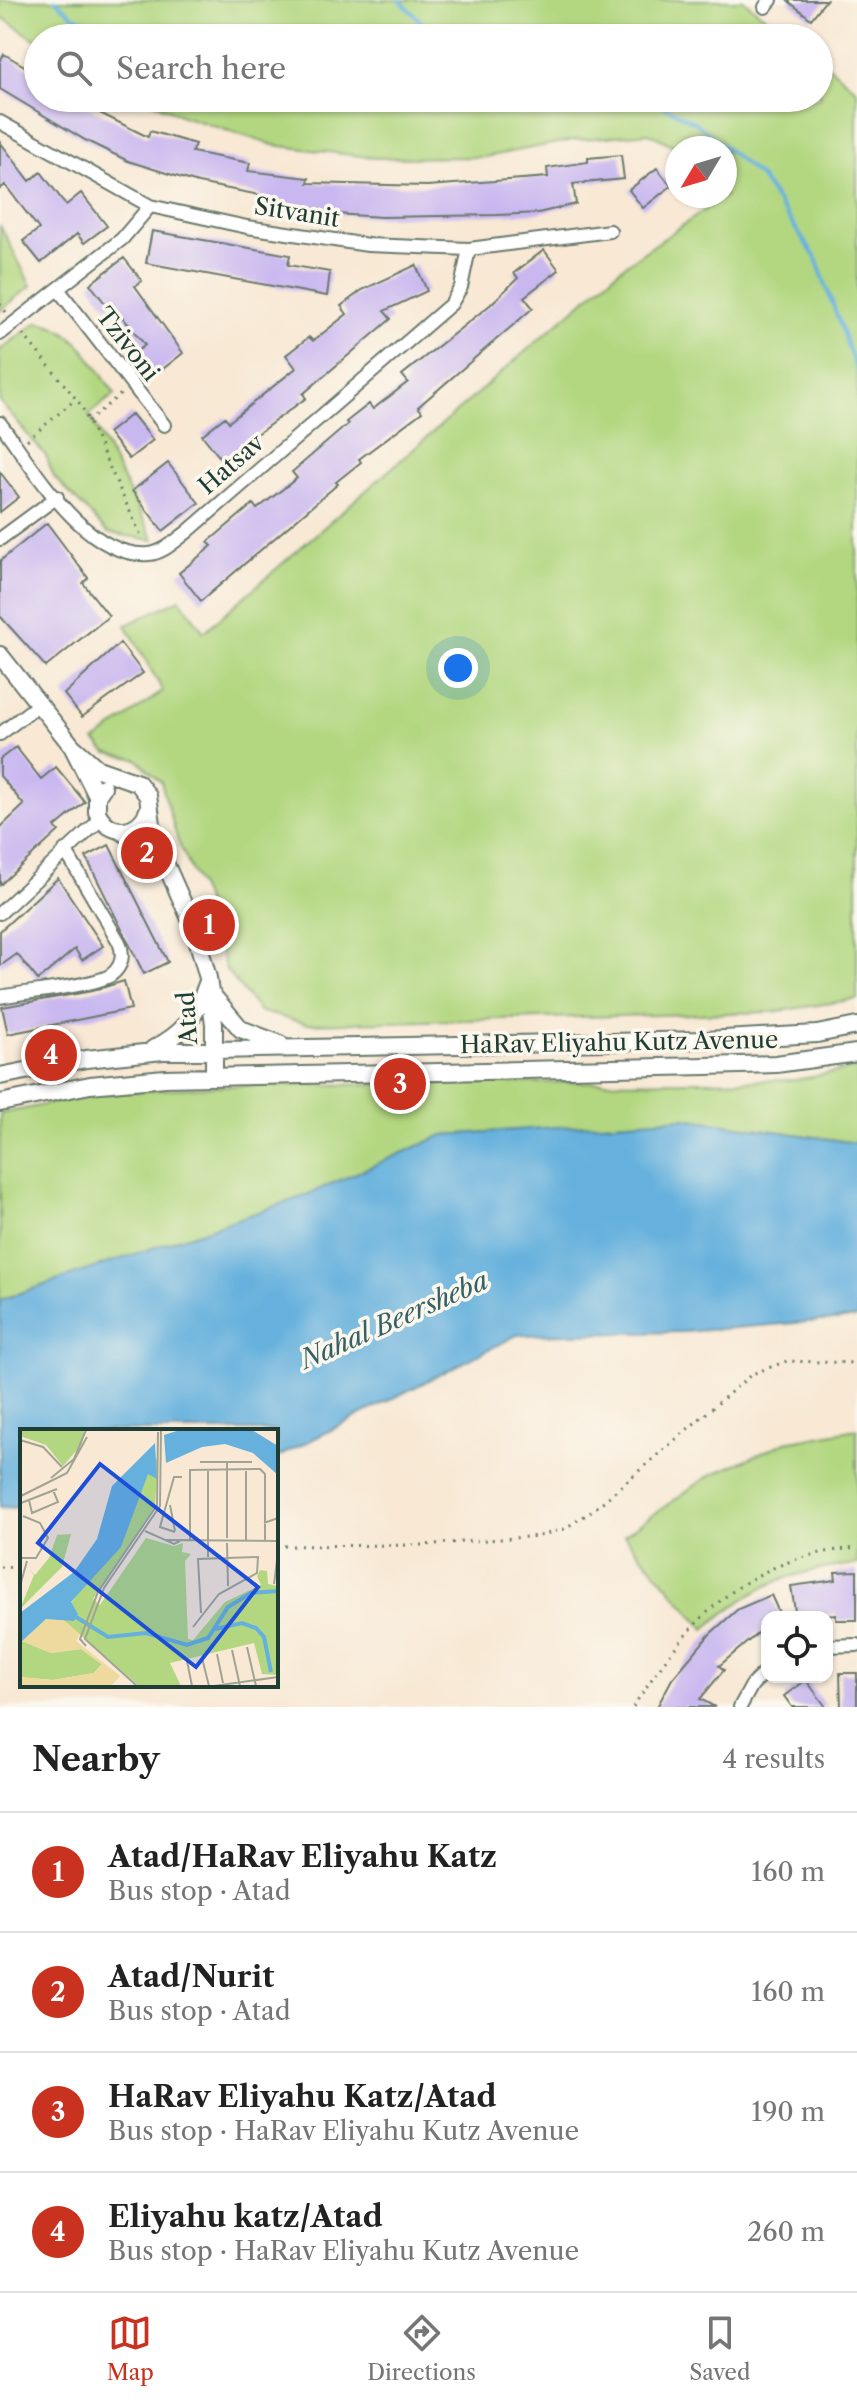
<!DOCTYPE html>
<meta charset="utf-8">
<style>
body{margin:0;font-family:"Libre Caslon Text",serif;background:#f6f6f6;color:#222}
.controls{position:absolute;right:24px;bottom:24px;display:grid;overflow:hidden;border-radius:16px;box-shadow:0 2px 6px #0004}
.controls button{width:72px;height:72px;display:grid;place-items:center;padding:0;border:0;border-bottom:2px solid #e0e0e0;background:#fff;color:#222;font:40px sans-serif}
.compass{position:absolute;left:665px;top:136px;width:72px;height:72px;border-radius:50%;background:#fff;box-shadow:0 2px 6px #0004;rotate:232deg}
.you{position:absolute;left:458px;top:668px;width:28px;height:28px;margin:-20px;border:6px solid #fff;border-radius:50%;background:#1a73e8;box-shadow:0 0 0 12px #1a73e833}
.badge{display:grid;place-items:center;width:52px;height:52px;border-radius:50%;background:#c8321e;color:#fff;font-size:26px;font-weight:700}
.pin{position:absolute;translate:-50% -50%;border:4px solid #fff;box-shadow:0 2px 8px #0006}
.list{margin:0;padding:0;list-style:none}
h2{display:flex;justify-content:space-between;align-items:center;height:104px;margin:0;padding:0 32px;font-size:34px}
h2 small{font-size:26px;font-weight:400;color:#767676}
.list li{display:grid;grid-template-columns:52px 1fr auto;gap:24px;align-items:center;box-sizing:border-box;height:120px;padding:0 32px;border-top:2px solid #e0e0e0}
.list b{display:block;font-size:30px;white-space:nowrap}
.list p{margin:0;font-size:26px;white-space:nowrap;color:#767676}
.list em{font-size:26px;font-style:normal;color:#767676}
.icon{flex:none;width:44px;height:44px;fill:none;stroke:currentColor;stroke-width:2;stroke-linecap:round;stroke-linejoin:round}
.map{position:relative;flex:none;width:857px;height:1707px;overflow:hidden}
.search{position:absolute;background:#fff;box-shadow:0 2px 6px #0004;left:24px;right:24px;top:24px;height:88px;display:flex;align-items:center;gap:20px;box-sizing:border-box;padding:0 28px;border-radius:44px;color:#767676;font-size:30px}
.sheet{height:584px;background:#fff}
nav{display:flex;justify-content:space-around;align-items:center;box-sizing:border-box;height:112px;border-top:2px solid #e0e0e0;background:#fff;font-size:22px;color:#767676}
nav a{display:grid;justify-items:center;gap:4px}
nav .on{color:#c8321e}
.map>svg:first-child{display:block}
.green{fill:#b2d780;stroke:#688a5a;stroke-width:2}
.water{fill:#65b0dd;stroke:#427688;stroke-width:2}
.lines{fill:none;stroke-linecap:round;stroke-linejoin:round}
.stream{stroke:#65b0dd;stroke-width:4}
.building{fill:#c9b7f0}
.street-casing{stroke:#6b796c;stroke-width:16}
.secondary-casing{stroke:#6b796c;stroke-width:20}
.path{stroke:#6b796c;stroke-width:3;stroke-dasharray:2 6;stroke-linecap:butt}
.street{stroke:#fff;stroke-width:12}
.secondary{stroke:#fff;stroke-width:16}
.labels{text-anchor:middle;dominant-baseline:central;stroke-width:7;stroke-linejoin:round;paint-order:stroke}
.street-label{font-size:24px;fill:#1f3d34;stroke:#fbf7ec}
.water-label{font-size:26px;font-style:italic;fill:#346067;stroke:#fbf7ec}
.inset-river{fill:none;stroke:#65b0dd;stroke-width:4}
.inset-road{fill:none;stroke:#a1a494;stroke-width:2}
.view{fill:#1d4ed8;fill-opacity:0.15;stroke:#1d4ed8;stroke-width:4}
.inset-edge{fill:none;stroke:#1f3d34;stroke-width:4}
</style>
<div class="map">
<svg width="857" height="1707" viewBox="0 0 857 1707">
<rect width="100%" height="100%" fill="#fbf7ec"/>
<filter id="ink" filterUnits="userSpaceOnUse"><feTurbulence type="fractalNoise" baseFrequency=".0125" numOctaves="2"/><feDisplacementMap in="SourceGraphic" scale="16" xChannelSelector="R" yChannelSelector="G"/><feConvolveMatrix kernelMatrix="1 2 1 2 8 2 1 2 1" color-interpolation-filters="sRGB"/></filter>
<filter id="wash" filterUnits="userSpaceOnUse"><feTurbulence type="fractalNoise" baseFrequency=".006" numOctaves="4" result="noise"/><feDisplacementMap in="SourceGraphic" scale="32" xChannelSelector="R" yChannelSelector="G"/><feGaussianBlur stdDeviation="1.8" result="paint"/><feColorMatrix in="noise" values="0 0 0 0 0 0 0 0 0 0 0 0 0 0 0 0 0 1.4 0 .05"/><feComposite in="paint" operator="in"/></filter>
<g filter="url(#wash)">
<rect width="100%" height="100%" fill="#f8e8d4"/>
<!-- green -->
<path class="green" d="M0 0H743L793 38H38V41L0 16Z
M819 58 857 90V999L773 1012 307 1024 259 1011 226 970 205 900 178 841 161 782 137 759 107 753 95 741 163 691 126 625 180 599 204 632 621 268 725 196V148H678L649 133 574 140 485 157 375 158 273 145 182 116 145 98H819Z
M0 225 31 286 0 311Z
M38 322C77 327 93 364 115 394L89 414 154 540 108 533 54 477 46 456 0 402V350Z
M857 1068V1143L684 1118 299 1198 0 1313V1114L96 1094 219 1086 796 1080Z
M857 1429V1564C788 1572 758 1583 705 1629L624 1535 709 1476 786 1442Z"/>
<!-- water -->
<path class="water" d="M684 1118 857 1143V1318L684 1332 517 1335 276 1458V1431H22V1508L0 1507V1300L299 1198 443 1135Z"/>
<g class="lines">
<!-- stream -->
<path class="stream" d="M55 0 74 16 133 38
M400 0 437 38
M351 98 415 102 434 98
M647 98 696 123 760 177 816 258 857 372"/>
</g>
<g id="blocks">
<!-- building -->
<path class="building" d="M787 0H826L811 19Z
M4 54 38 74V98H70L148 137 150 131 195 144 192 152 250 163 248 171 309 178 308 183 427 186 548 177 547 168 588 162V158L621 155 624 179 573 184 576 204 538 213 497 215 382 217 319 213 320 209 259 202 260 195 198 183 128 161 85 140 0 89V61Z
M0 142 30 181 41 172 66 205 81 193 107 226 84 243 77 234 41 263 23 241 39 229 5 185 0 189Z
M657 168 671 186 643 208 629 190Z
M152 231 290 255 288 265 330 272 327 296 146 263Z
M544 250 559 270 524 297 533 308 418 407 422 412 359 459 361 462 336 482 338 484 201 601 179 573 212 546 208 542 253 504 257 509 297 478 292 472 348 424 346 422 369 404 373 409 408 382 402 375 490 305 518 278 514 273Z
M124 258 142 281 135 286 183 353 154 376 135 353 145 345 112 304 108 307 90 284Z
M416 265 427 291 384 311 391 319 303 394 306 398 245 443 249 447 226 465 202 435 225 417 229 422 296 368 286 355 309 337 313 341 347 314 341 306 362 290Z
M132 414 153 440 129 459 108 433Z
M168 463 199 503 163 531 132 491Z
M0 472 19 497 0 512Z
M47 523 88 578 83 583 109 616 46 667 0 616V561Z
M120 643 143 673 82 717 64 694Z
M16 747 41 779 56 767 85 802 55 827 59 831 0 885V828L24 805 0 776V759Z
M109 845 168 962 144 974 86 857Z
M58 878 103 946 82 960 75 949 38 980 17 954 0 966V931Z
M124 981 131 1009 8 1034 2 1007 92 991Z
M857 1571V1620H836V1614L796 1617 791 1586 836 1580 835 1572Z
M771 1595 781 1617H767V1647L758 1633 719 1666 724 1670 700 1699 715 1707H657L672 1679 710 1634 738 1609Z
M840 1673H857V1707H841Z
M806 1680 826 1707H792L784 1696Z"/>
</g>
</g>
<g filter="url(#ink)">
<use href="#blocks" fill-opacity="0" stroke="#6b796c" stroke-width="2"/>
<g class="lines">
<!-- street casing -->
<g class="street-casing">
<path id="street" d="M765 7 771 0
M0 122 150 206 247 227 368 245 469 249 610 231
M58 289 164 425
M0 334 122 239 150 206
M0 423C34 468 85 559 149 554 163 553 175 541 186 533L451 304 461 287 469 249
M0 539 57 497
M0 734 39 704
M0 913 101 819
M0 997C24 992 95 986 111 975 123 966 124 954 119 942L65 850
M827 1646 857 1645
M740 1707 752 1685 767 1670"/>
</g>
<!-- secondary casing -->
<g class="secondary-casing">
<path id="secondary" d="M0 655 72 746 97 796
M72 746 98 769 138 783 148 796 154 838 194 928 208 978 214 1024V1076
M103 787 97 796V812C110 838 140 835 149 808
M121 831 139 842 161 864
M213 996 241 1029 280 1044
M153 1049C185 1033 196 1016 207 984
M0 1076 86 1059 163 1051 706 1040 817 1034 857 1026
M0 1103 90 1085 165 1078 706 1066 776 1064 857 1053"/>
</g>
<!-- path -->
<path class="path" d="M0 304 6 312
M23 334 81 405 143 540
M88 421 122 393
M27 440 76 399
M276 1546 423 1545 539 1536 564 1529 592 1511 752 1374 787 1361 857 1363
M0 1567 22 1568
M633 1707C691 1618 744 1557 857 1548"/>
<!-- street -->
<use href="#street" class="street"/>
<!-- secondary -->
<use href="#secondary" class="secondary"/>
</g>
</g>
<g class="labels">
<!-- street labels -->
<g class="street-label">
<text transform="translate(297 212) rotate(9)">Sitvanit</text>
<text transform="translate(128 344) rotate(52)">Tzivoni</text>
<text transform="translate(231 464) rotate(-41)">Hatsav</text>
<text transform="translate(187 1018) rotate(-94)">Atad</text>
<text transform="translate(619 1042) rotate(-1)">HaRav Eliyahu Kutz Avenue</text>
</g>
<!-- water labels -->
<g class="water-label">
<text transform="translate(394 1320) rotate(-24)">Nahal Beersheba</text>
</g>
</g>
<!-- overview -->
<g transform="translate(20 1429)">
<rect width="258" height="258" fill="#f8e8d4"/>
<path d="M0 1H62L64 2 62 15 43 37 26 16 0 7ZM138 28 135 77 73 170 80 176 126 109 154 117 163 114 162 123 171 125 165 132 168 210 173 211 205 173 241 156 237 147 240 141 247 142 248 155 258 157V246L242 245 234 214 150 234 161 257H119L42 190 54 192 51 174 106 100 119 55ZM51 105 42 138 0 180 14 146 9 140 15 146 29 129 37 106ZM2 212 31 224 61 220 82 235 74 244 33 251 0 248Z" fill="#b2d780"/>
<path d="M26 190H42L60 205 56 212 100 247 91 257H0V248L33 251 74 244 82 236 61 220 31 224 2 212Z" fill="#eeda9e"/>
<path d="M160 1H232L258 17V46L233 24 205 15 182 18 146 34 144 6ZM135 14 137 50 128 45 101 118 51 173 58 185 54 192 26 190 0 214V184L54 143 77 110 92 57Z" fill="#65b0dd"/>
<path class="inset-river" d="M56 188 88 208 126 204 167 216 188 209 208 178 231 164 258 162M195 200 222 194 236 199 244 208 251 243"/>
<path class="inset-road" d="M0 11 23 18 42 38M180 33H232M31 49 54 30 66 1M1 67 47 44 67 8M9 71 12 84 38 73 33 61M1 74 37 60M150 76 155 102M244 94 258 89V67M125 102 154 115 160 112M155 103 140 98 154 48H162M207 109V33M146 111 258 112M170 111V41L240 40 245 45V111M226 111V42M207 114 208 157M188 128V41M0 129H16L28 109 20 94 3 87M254 155 258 124M0 157 7 132M173 198 199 165 237 144 238 128 178 130 181 184M66 217 60 210 78 163 137 76 138 3M227 218 236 257M212 221 220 257M197 225 203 254M182 229 189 257M167 232 172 257M117 257 65 210 84 159 140 77 141 1M194 257 258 248"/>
<path class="view" d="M80 35 238 158 176 238 18 114Z"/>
<rect width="258" height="258" class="inset-edge"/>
</g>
</svg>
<div class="controls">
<button><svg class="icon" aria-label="locate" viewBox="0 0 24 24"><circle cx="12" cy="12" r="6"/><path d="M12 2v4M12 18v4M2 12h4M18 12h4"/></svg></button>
</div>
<svg class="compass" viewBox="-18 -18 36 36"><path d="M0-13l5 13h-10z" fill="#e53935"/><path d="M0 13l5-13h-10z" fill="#767676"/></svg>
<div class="you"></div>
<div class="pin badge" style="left:209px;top:925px">1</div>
<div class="pin badge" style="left:147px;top:853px">2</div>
<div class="pin badge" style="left:400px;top:1084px">3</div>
<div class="pin badge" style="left:51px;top:1055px">4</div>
<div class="search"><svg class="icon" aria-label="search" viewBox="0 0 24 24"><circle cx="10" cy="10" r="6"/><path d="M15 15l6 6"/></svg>Search here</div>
</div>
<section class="sheet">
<h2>Nearby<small>4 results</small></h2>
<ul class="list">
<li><span class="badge">1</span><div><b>Atad/HaRav Eliyahu Katz</b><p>Bus stop · Atad</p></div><em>160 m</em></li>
<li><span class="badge">2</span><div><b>Atad/Nurit</b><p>Bus stop · Atad</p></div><em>160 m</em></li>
<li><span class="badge">3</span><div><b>HaRav Eliyahu Katz/Atad</b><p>Bus stop · HaRav Eliyahu Kutz Avenue</p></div><em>190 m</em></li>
<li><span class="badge">4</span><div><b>Eliyahu katz/Atad</b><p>Bus stop · HaRav Eliyahu Kutz Avenue</p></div><em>260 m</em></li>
</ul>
</section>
<nav>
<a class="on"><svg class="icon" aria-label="map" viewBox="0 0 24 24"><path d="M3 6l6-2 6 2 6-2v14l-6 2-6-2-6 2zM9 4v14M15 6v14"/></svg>Map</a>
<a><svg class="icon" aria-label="directions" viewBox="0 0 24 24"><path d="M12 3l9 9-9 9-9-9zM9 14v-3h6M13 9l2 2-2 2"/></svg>Directions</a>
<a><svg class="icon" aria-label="saved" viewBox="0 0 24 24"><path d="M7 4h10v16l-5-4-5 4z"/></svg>Saved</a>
</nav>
